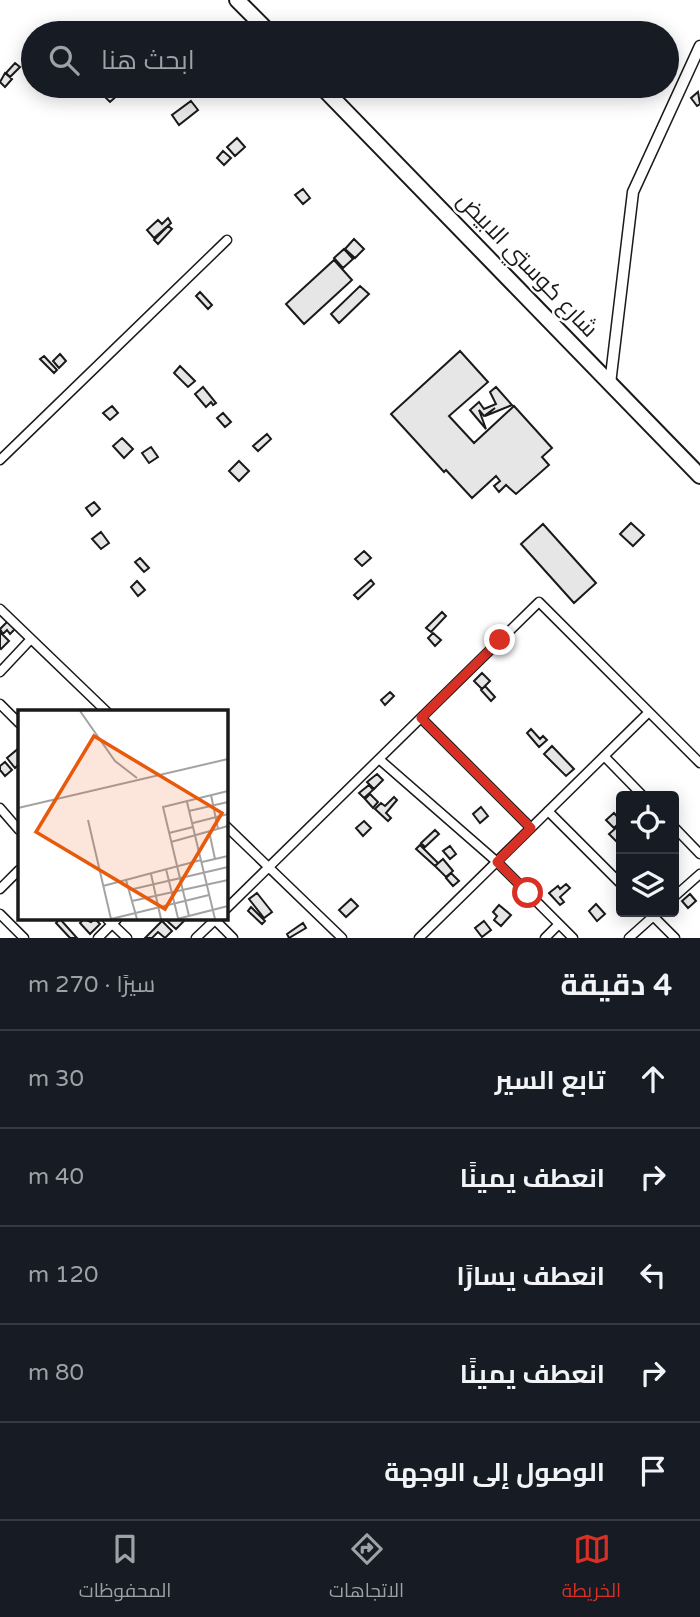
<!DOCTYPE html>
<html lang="ar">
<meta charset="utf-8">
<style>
body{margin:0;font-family:"Varela Round",Cairo,sans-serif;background:#20242c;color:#f1f3f6;direction:rtl}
.controls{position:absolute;right:21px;bottom:21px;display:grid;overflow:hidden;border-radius:7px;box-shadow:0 4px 18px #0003}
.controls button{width:63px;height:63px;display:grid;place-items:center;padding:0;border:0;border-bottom:2px solid #363941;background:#171b24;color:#f1f3f6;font:35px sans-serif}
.stop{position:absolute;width:21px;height:21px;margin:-16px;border:5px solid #d93025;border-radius:50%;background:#fff}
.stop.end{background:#d93025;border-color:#fff;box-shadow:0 2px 7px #0008}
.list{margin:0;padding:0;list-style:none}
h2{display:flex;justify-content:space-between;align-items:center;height:91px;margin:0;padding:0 28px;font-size:30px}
h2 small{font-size:23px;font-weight:400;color:#9ea1a6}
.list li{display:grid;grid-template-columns:46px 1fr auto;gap:21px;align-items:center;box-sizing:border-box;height:98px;padding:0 28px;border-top:2px solid #363941}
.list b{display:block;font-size:26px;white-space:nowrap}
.list em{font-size:23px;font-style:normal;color:#9ea1a6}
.icon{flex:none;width:38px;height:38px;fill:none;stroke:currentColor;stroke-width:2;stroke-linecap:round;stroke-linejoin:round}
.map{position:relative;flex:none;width:700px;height:938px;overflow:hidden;direction:ltr}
.search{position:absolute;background:#171b24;box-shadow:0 4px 18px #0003;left:21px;right:21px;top:21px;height:77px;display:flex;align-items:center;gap:18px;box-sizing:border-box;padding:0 24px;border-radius:38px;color:#9ea1a6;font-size:26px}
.sheet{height:581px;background:#171b24}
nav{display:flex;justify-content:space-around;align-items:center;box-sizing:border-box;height:98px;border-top:2px solid #363941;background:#171b24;font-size:19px;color:#9ea1a6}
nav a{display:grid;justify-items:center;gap:4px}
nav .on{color:#d93025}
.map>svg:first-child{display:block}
.building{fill:#e6e6e6;stroke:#1a1a1a;stroke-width:2}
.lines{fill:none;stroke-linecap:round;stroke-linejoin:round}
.minor-casing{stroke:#1a1a1a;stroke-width:11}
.tertiary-casing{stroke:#1a1a1a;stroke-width:13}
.trunk-casing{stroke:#1a1a1a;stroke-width:18}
.minor{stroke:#fff;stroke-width:8}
.tertiary{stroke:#fff;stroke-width:10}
.trunk{stroke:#fff;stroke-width:14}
.route{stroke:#d93025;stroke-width:9}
.labels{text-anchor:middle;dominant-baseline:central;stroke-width:5;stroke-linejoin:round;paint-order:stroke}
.street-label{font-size:23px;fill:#1a1a1a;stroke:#fff}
.inset-road{fill:none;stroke:#a3a3a3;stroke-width:2}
.view{fill:#e8590c;fill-opacity:0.15;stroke:#e8590c;stroke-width:3.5}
.inset-edge{fill:none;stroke:#1a1a1a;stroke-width:3.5}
</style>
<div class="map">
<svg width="700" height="938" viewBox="0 0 700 938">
<rect width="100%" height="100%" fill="#fff"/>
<!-- building -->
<path class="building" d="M123 23 133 33H113Z
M15 63 20 67 10 77 6 73Z
M5 73 12 79 5 87 0 82Z
M108 86H128L110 102 101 93Z
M698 92 700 104 697 106 691 98Z
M191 101 198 110 179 125 172 115Z
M237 138 245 147 235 156 227 147Z
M223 151 231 158 224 165 217 158Z
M303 189 310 198 303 204 295 195Z
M168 218 171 223 154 238 147 230 158 220 162 224Z
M168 226 172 229 158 244 154 240Z
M354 239 364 249 355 258 345 249Z
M344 249 353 259 343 268 334 258Z
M334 260 352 280 304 324 286 304Z
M360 286 369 294 339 323 331 314Z
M200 292 212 305 208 309 196 296Z
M460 351 488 382 449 416 474 443 514 406 552 448 542 457 549 465 516 494 506 485 499 492 494 486 500 481 496 476 472 498 446 470 444 472 391 414Z
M60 354 66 361 59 368 53 361Z
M44 356 57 370 54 373 40 359Z
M180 366 195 381 188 387 174 373Z
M203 387 216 403 213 405 211 402 206 407 195 394Z
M496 387 512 405 485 416 495 408 484 416 479 410 486 429 470 410 479 402 484 409 496 404 490 392Z
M112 406 118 413 110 420 103 413Z
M223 413 231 422 225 427 217 418Z
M267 434 271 439 258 451 253 446Z
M122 438 133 449 124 458 113 446Z
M151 447 158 457 149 463 142 453Z
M239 461 249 471 239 481 229 471Z
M94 502 100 509 92 516 86 508Z
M631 523 644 535 633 546 620 534Z
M543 524 596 583 574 603 521 544Z
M101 532 109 543 101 549 92 539Z
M364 551 371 558 362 566 355 559Z
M140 558 149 568 144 572 135 562Z
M371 580 374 584 358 599 354 595Z
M137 581 145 590 138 596 131 587Z
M442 612 446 616 431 632 426 628Z
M8 621 15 629 10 634 7 630 3 634 0 629Z
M0 632 9 641 1 649 0 648Z
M433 633 441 640 435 646 428 638Z
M482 673 490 681 482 689 474 681Z
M485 686 495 697 491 701 481 690Z
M390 692 394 696 385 705 381 700Z
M531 729 540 739 543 736 547 740 539 747 527 733Z
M552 746 574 769 566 776 544 754Z
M19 748V764L15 768 7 758Z
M5 762 12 770 5 776 0 770V766Z
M377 774 383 780 374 789 367 782Z
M369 785 373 790 364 798 359 793Z
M370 794 378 802 373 808 365 799Z
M394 797 397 800 386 813 391 818 388 821 375 809 381 803 385 806Z
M481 807 488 816 480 823 473 814Z
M614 813 621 821 614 828 606 820Z
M364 821 371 828 363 836 356 828Z
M617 827 621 831V837L617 842 609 834Z
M435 830 439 834 425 847 421 843Z
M420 845 438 863 435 866 416 849Z
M450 846 456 854 450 859 443 851Z
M443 859 453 871 446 877 435 866Z
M451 873 459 881 453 886 446 878Z
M566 884 570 888 560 897 564 902 560 905 549 893 558 886 560 889Z
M257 893 272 912 264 918 249 899Z
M690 894 696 901 688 908 682 901Z
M351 899 358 906 346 917 339 910Z
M596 904 605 914 597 921 589 911Z
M499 905 511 915 501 926 494 920 497 916 493 912Z
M251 907 265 921 262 924 248 911Z
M60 919 77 938H70L56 923Z
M84 919 91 922 95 919 100 924 90 934 80 923Z
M165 919H181L184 921 176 929Z
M162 921 172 931 165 938 158 932 152 938H145Z
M484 921 491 930 482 937 475 928Z
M303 923 306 928 289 938 287 934Z"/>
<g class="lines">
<!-- minor casing -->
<g class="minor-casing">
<path id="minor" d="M0 460 227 240
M0 609 107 712
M0 672 31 639
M0 704 19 723
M421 718 531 828
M604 756 643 796
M379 759 497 862 573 938
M0 808 19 830
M548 811 621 884
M226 826 342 938
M674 827 700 854
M0 889 19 870
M674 897 700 874
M226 909 539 602 700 763
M649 912 675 938
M0 914 24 938
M107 919 127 938
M214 919 233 938
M98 938 117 919
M196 938 216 919
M419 938 649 712
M545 938 559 924
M629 938 658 912"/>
</g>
<!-- tertiary casing -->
<g class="tertiary-casing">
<path id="tertiary" d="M610 384 633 192 700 46"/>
</g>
<!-- trunk casing -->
<g class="trunk-casing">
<path id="trunk" d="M237 0 270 33
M321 86 700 476"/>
</g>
<!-- minor -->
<use href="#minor" class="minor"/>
<!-- tertiary -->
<use href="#tertiary" class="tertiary"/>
<!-- trunk -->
<use href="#trunk" class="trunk"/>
</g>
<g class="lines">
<!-- route -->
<path class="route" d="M500 640 421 718 531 828 497 862 528 893"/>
</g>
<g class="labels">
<!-- street labels -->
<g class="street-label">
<text transform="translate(527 265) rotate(46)">شارع كوستي الابيض</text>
</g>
</g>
<!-- overview -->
<g transform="translate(18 710)">
<rect width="210" height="210" fill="#fff"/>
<path class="inset-road" d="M62 1 97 51 119 68M193 85 200 119M169 92 197 209M0 98 210 49M171 101 210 92M70 110 93 209M175 113 210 104M191 121 197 149M151 123 175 117M153 132 210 116M184 152 210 146M148 159 160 208M133 164 143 209M108 170 119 209M85 176 183 150M111 180 210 157M114 191 210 170M171 206 145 97 210 81M93 209 191 185M159 209 210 196"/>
<path class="view" d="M76 26 204 103 147 199 18 122Z"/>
<rect width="210" height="210" class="inset-edge"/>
</g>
</svg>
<div class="controls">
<button><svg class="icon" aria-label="locate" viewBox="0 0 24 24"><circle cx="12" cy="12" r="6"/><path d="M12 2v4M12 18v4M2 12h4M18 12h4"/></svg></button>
<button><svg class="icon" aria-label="layers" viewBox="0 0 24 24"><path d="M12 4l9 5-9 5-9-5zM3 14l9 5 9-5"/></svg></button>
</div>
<div class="stop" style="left:528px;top:893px"></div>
<div class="stop end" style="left:500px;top:640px"></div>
<div class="search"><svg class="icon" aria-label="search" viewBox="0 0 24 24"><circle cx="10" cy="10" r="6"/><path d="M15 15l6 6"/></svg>ابحث هنا</div>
</div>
<section class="sheet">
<h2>4 دقيقة<small>سيرًا · 270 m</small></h2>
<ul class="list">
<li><svg class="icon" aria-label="ahead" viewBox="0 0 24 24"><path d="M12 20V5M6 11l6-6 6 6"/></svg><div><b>تابع السير</b></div><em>30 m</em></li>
<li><svg class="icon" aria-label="right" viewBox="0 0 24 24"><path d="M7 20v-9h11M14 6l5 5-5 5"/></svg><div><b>انعطف يمينًا</b></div><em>40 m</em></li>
<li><svg class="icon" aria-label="left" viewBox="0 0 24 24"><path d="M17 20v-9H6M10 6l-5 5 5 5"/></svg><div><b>انعطف يسارًا</b></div><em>120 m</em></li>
<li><svg class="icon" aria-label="right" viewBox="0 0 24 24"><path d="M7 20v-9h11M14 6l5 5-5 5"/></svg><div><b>انعطف يمينًا</b></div><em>80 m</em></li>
<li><svg class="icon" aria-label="arrive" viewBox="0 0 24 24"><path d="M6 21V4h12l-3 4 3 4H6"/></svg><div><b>الوصول إلى الوجهة</b></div></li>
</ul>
</section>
<nav>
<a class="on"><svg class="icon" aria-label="map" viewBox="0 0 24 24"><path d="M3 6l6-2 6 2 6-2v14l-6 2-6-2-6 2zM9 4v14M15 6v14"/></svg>الخريطة</a>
<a><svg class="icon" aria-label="directions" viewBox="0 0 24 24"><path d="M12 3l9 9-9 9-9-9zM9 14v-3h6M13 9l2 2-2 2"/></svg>الاتجاهات</a>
<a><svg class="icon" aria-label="saved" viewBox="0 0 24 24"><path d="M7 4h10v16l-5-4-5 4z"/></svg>المحفوظات</a>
</nav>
